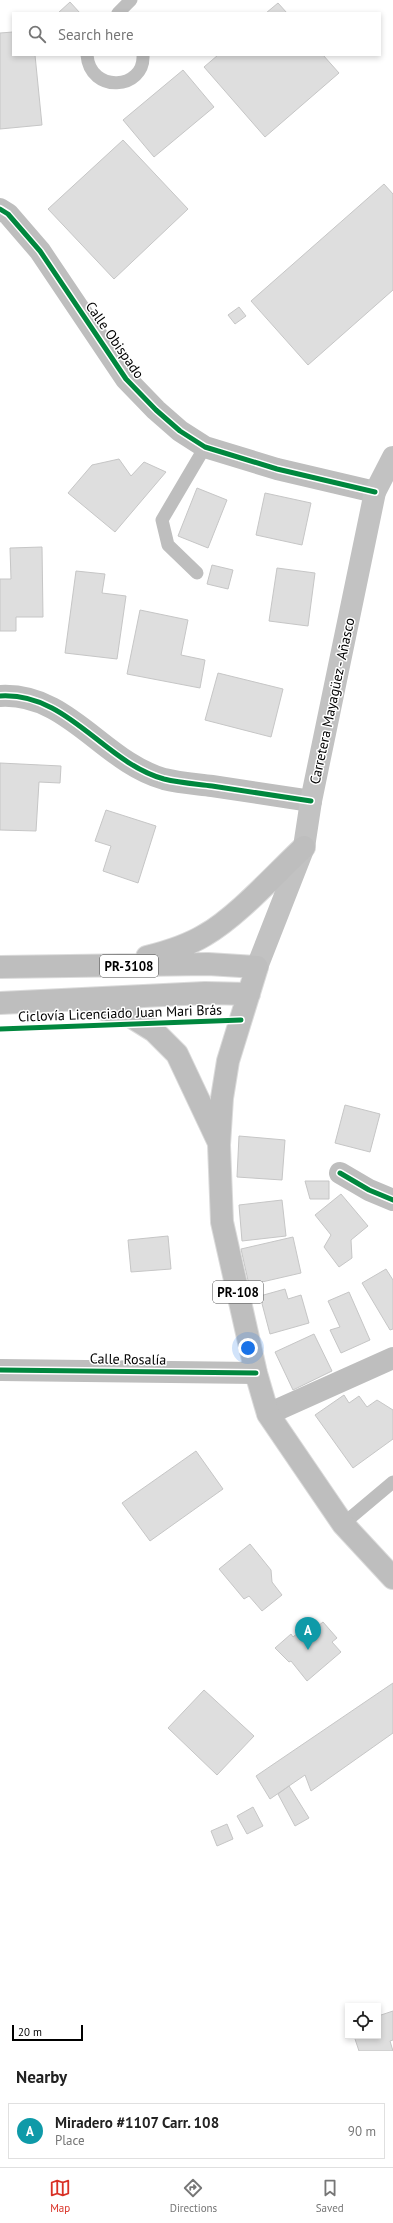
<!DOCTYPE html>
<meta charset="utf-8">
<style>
body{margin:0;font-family:"PT Sans",sans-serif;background:#f6f6f6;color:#222}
.controls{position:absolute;right:12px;bottom:12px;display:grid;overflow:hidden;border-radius:0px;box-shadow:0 2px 6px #0003}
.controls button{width:36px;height:36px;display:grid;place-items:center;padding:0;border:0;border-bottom:1px solid #e0e0e0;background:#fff;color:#222;font:20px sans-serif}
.scale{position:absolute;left:12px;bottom:10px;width:71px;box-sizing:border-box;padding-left:4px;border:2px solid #000;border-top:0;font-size:11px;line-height:14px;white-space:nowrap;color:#000;-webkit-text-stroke:3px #fff;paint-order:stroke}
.you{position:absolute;left:248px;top:1348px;width:14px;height:14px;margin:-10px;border:3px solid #fff;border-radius:50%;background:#1a73e8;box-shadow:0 0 0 6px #1a73e833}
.badge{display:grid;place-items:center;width:26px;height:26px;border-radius:50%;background:#d93025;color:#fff;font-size:13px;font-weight:700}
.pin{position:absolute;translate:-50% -33px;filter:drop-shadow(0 1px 2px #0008)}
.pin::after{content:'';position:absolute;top:21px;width:14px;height:12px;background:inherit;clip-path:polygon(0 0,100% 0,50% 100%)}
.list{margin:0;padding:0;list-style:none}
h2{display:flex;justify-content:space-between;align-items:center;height:52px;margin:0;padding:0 16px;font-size:17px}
h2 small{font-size:13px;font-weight:400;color:#767676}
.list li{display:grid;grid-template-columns:26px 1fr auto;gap:12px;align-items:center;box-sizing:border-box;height:56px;margin:0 8px 8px;padding:0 8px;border:1px solid #e0e0e0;border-radius:0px}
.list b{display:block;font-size:15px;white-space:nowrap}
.list p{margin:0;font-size:13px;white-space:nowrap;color:#767676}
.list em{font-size:13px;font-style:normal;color:#767676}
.icon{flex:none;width:22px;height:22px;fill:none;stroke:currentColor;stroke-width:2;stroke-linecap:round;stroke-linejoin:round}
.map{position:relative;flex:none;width:393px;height:2051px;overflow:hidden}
.search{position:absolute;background:#fff;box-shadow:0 2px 6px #0003;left:12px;right:12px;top:12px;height:44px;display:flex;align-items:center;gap:10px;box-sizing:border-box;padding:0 14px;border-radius:0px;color:#767676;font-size:15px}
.sheet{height:116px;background:#fff}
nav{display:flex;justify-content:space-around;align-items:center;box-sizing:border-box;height:56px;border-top:1px solid #e0e0e0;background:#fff;font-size:11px;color:#767676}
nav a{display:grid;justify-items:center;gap:2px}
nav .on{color:#d93025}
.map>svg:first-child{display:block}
.building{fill:#dedede;stroke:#c6c6c6}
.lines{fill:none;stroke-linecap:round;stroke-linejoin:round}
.primary-casing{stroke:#dbdbdb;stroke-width:24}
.lane{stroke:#bebebe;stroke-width:13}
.street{stroke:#bebebe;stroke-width:22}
.secondary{stroke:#c2c2c2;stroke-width:22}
.primary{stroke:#bebebe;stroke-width:22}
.cycleway-casing{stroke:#fff;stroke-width:8}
.cycleway{stroke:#00873e;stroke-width:5}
.labels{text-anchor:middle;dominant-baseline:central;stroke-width:3;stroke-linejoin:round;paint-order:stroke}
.shield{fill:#fff;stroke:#4c4c4c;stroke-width:1}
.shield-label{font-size:13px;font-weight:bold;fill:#000}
.street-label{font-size:14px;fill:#000;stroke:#fff}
</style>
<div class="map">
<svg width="393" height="2051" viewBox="0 0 393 2051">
<rect width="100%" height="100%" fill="#fff"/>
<!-- building -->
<path class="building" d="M70 2 80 13H58Z
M278 3 287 13H266Z
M13 32V55H35L42 125 0 129V33Z
M218 55H323L339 73 265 137 204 67Z
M183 70 214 107 154 157 123 120Z
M123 140 188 209 114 279 48 209Z
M384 184 393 194V290L308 365 251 301Z
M239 307 246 316 235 324 228 315Z
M119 459 131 476 144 462 166 472 115 532 68 493 92 465Z
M197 488 227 500 208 548 178 536Z
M265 493 311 503 302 545 256 535Z
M42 547 43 617H16V631H0V579H11L10 548Z
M212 565 233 570 228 589 207 584Z
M277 568 315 573 308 626 269 621Z
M76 571 105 574 102 593 126 596 117 659 65 653Z
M140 610 188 620 181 655 205 660 200 688 127 674Z
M218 673 283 689 271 737 205 720Z
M0 763 61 766 60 783 39 782 36 831 0 830Z
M106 810 156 826 138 883 103 871 111 846 95 841Z
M345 1105 380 1114 370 1152 335 1143Z
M239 1136 285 1140 282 1180 237 1177Z
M305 1181H329V1199H310Z
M341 1194 368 1226 351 1240 352 1258 339 1267 324 1247 331 1235 315 1215Z
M282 1200 286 1236 242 1241 239 1205Z
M168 1236 171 1269 131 1272 128 1240Z
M293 1237 301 1273 249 1285 241 1249Z
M386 1269 393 1280V1329L390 1330 362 1283Z
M285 1289 288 1299 301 1295 309 1323 270 1334 260 1296Z
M349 1292 370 1340 341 1353 330 1330 340 1327 328 1301Z
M314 1334 332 1371 293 1390 275 1352Z
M344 1395 349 1403 359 1396 367 1407 377 1400 393 1410V1439L353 1468 315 1415Z
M196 1451 223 1489 150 1541 122 1503Z
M250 1544 271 1570 272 1582 282 1595 262 1611 249 1596 244 1599 219 1569Z
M313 1621 318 1626 323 1622 337 1638 332 1642 341 1652 307 1681 291 1661 289 1662 275 1648 291 1634 293 1637Z
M393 1683V1733L311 1791 305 1775 270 1799 256 1776Z
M204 1690 254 1736 217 1775 168 1728Z
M289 1786 309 1818 295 1826 278 1794Z
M253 1807 263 1826 247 1834 237 1816Z
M227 1824 233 1839 217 1846 211 1831Z
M393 2011V2040L390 2041 393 2051H359L354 2036H378V2016Z"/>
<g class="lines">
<!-- primary casing -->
<g class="primary-casing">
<path id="primary" d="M147 957C167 952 187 946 205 935 238 916 275 874 304 847
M0 967 208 964 257 967 228 1061 222 1098 219 1145 222 1222 256 1373 268 1414 343 1524 393 1578
M0 1003 205 993 249 994
M91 1006 130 1016 154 1031 177 1054 218 1141"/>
</g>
<!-- lane -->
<path class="lane" d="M118 13 131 0
M87 55C90 94 145 90 143 55
M197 573 168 545 162 520 205 447
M343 1524 393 1482"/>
<!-- street -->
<path class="street" d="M0 209 8 214 40 251 126 379 156 410 180 431 205 447 277 469 375 492
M0 696C68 692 103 762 164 779 180 783 197 784 212 786 245 791 278 796 311 801
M340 1173 369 1190 393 1200
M0 1370 256 1373
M268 1414 393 1358"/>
<!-- secondary -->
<path class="secondary" d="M257 967 304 847 311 801 375 492 393 457"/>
<!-- primary -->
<use href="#primary" class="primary"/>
<!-- cycleway casing -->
<g class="cycleway-casing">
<path id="cycleway" d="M0 209 8 214 40 251 126 379 156 410 180 431 205 447 277 469 375 492
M0 696C68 692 103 762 164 779 180 783 197 784 212 786 245 791 278 796 311 801
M0 1029 241 1020
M340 1173 369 1190 393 1200
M0 1370 256 1373"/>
</g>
<!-- cycleway -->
<use href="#cycleway" class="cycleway"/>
</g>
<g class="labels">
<!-- shield labels -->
<g class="shield">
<rect x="100" y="955" width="58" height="22" rx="3"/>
<rect x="213" y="1281" width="50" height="22" rx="3"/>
</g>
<g class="shield-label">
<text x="129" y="966">PR-3108</text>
<text x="238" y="1292">PR-108</text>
</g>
<!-- street labels -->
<g class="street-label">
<text transform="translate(115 340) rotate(55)">Calle Obispado</text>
<text transform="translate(332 701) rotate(-78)">Carretera Mayagüez - Añasco</text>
<text transform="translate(120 1013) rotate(-2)">Ciclovía Licenciado Juan Mari Brás</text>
<text transform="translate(128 1359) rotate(1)">Calle Rosalía</text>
</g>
</g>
</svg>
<div class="controls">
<button><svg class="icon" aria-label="locate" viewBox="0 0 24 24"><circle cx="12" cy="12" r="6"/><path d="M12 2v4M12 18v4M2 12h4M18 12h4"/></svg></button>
</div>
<div class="scale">20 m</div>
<div class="you"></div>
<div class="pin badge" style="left:308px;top:1650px;background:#0f9aa8">A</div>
<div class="search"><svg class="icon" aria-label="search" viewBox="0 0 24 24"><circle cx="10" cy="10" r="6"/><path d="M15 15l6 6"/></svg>Search here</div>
</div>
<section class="sheet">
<h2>Nearby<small></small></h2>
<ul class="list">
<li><span class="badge" style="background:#0f9aa8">A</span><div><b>Miradero #1107 Carr. 108</b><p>Place</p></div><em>90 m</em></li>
</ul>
</section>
<nav>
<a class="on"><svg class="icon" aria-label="map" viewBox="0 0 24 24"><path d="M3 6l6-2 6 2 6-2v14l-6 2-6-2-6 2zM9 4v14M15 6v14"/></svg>Map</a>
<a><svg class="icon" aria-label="directions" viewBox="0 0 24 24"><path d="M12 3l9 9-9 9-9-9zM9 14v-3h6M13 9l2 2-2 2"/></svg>Directions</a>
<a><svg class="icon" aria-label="saved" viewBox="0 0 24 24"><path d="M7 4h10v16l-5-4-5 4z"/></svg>Saved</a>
</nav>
